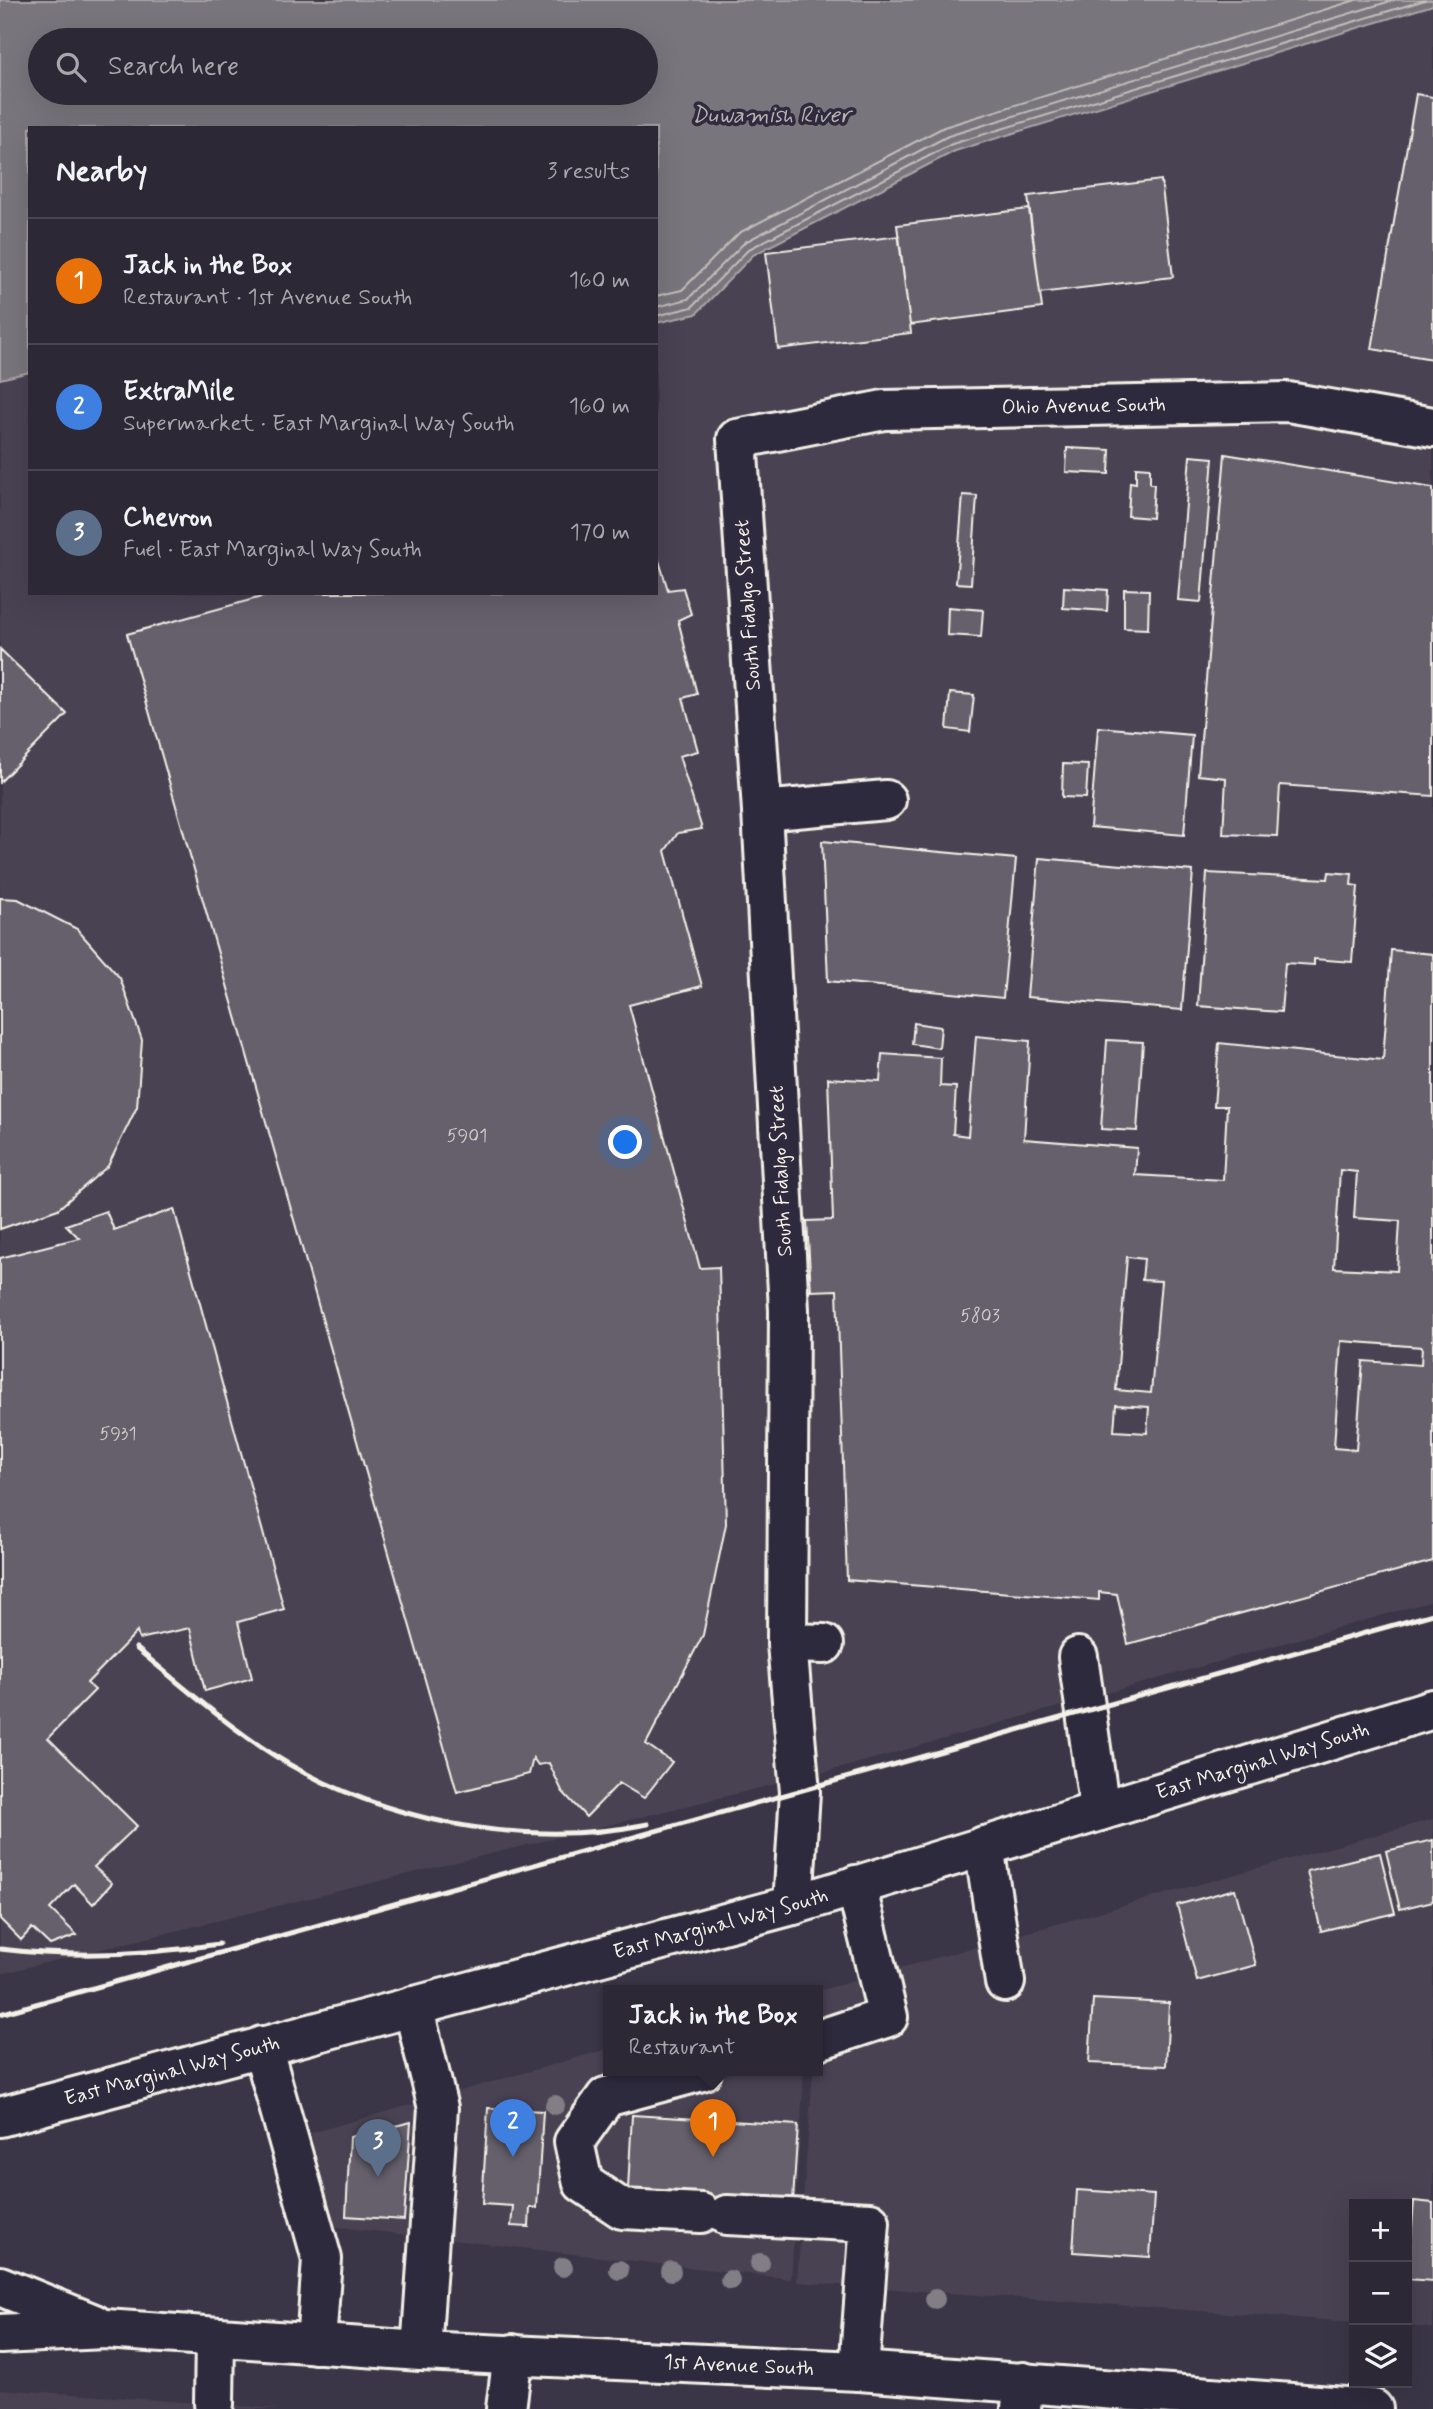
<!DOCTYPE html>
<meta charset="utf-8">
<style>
body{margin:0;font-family:Mynerve,sans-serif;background:#34303d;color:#f1f3f6}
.controls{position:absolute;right:21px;bottom:21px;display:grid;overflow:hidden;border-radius:0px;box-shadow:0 7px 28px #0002}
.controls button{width:63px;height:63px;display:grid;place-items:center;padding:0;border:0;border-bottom:2px solid #484450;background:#2c2835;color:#f1f3f6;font:35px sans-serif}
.you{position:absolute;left:626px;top:1143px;width:24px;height:24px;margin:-18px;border:5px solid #fff;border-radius:50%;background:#1a73e8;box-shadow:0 0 0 10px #1a73e833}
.badge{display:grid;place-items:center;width:46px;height:46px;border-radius:50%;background:#d6ab8b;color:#fff;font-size:23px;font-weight:700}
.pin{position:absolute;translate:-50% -58px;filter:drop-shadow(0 2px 4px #0008)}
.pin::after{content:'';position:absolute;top:37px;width:24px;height:21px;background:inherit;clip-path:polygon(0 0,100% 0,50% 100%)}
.popup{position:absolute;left:603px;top:1985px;width:220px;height:91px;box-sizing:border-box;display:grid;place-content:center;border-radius:0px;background:#2c2835;filter:drop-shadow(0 2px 5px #0005);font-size:23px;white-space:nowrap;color:#a6a6ad}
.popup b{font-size:26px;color:#f1f3f6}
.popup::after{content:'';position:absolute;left:50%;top:100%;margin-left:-14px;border:14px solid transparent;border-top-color:#2c2835}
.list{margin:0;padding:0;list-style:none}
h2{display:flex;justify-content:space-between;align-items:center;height:91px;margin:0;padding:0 28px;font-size:30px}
h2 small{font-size:23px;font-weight:400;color:#a6a6ad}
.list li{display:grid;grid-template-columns:46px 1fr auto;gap:21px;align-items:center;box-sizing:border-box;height:126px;padding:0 28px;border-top:2px solid #484450}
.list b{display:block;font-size:26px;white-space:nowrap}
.list p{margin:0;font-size:23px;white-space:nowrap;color:#a6a6ad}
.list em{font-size:23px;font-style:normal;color:#a6a6ad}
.icon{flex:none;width:38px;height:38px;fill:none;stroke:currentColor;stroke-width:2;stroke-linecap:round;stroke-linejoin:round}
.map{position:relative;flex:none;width:1433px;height:2409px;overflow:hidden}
.search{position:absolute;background:#2c2835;box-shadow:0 7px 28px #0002;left:28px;top:28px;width:630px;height:77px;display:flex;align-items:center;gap:18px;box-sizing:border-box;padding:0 24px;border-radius:38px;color:#a6a6ad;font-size:26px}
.panel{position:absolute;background:#2c2835;box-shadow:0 7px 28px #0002;left:28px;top:126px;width:630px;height:469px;border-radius:0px}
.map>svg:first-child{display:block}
.built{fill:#484352}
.water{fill:#78747b;stroke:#aaa6a7;stroke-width:2;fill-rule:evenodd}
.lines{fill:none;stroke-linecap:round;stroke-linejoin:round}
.shore{stroke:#c2bfbc;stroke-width:2}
.building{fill:#65616c;stroke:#f4f1e8;stroke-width:2;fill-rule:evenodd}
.minor-casing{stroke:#f4f1e8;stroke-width:44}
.major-casing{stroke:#f4f1e8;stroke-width:44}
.highway-casing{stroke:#f4f1e8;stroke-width:44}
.minor{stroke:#2f2a3d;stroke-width:38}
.major{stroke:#2f2a3d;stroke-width:38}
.highway{stroke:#2f2a3d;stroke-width:38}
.rail{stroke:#f4f1e8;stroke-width:5}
.tree{fill:#827e85}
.labels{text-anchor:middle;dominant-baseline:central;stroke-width:7;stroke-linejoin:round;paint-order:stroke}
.number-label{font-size:18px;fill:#d0cdc9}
.street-label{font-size:21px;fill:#f4f1e8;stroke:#2f2a3d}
.water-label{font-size:23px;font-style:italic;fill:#b6b2b2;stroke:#2f2a3d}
</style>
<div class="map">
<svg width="1433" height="2409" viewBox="0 0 1433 2409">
<rect width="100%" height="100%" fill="#3b3647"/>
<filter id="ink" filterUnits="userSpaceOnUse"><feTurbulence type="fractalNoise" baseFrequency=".0143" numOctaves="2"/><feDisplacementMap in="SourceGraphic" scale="14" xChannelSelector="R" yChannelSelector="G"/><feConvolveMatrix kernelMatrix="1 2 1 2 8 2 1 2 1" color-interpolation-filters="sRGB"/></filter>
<g filter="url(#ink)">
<!-- built -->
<path class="built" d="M1433 5V1601L841 1768 0 1974V379L30 372V593H656V323L696 314 753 255 955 151Z
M1433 1819V2328L1407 2326V2204H1354V2322L797 2282 813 2071H818V1991Z
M608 2049V2071H804L791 2279 330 2226 311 2133Z
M0 2389 280 2409H0Z"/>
<!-- water -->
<path class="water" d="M0 0H1433V5L955 151 753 255 696 314 656 323V128H30V372L0 379ZM40 40H646V93H40Z"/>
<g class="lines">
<!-- shore -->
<path class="shore" d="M656 296 682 290 739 233 944 127 1356 0
M656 307 688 299 745 242 948 136 1394 0
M656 316 692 307 749 249 952 144 1425 0"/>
</g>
<!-- building -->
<path class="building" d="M1416 94 1433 97V359L1372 349Z
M1161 180 1173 277 1040 293 1028 196Z
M1029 209 1042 308 910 325 897 225Z
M899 236 911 333 778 349 766 252Z
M1067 448 1110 450 1109 474 1066 472Z
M1225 454 1433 488V796L1280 785 1277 836 1223 834 1226 778 1198 775Z
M1190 456 1213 458 1201 602 1178 600Z
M1136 467 1150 468V484H1154L1152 518 1128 516 1130 482 1136 483Z
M963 495 977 496 971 584 956 583Z
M656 551 668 590 683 588 691 614 678 620 697 694 683 698 698 751 679 756 702 829 678 833 665 851 702 986 629 1005 700 1268 719 1267 726 1524 703 1635 646 1744 672 1762 644 1798 619 1783 586 1817 562 1791 549 1763 538 1765 533 1758 529 1774 457 1792 127 634 276 593H656Z
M1064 587 1108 590 1107 611 1063 608Z
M1124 589 1149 590 1148 629 1124 628Z
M948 607 983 610 981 637 947 635Z
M0 649 67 714 0 782Z
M950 693 974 695 970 732 947 729Z
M1098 727 1192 735 1184 835 1090 827Z
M1063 764 1088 765 1086 798 1062 797Z
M822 841 1016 859 1003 998 828 981Z
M1039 858 1193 871 1182 1010 1027 997Z
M1329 872 1352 874 1351 885 1358 886 1352 962 1314 959V965L1285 963 1281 1012 1198 1006 1207 873 1328 879Z
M0 898 18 899 77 929 120 978 142 1040 137 1107 108 1166 58 1209 0 1229Z
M1391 950 1433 954V1561L1128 1644 1117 1594 1099 1592V1600L847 1580 837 1290 811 1291 807 1221 833 1220 828 1078 880 1081 882 1054 941 1058 940 1086 956 1087 953 1134 968 1136 976 1036 1030 1041 1024 1139 1137 1148 1135 1175 1223 1180 1227 1106H1214L1219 1043 1383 1060ZM1340 1170 1357 1172 1354 1218 1400 1221 1397 1271 1334 1268ZM1127 1257 1144 1259 1142 1280 1161 1281 1151 1393 1116 1390ZM1341 1341 1422 1347 1421 1365 1363 1361 1356 1450 1334 1448ZM1116 1405 1149 1407 1147 1433 1114 1431Z
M914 1023 941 1027 939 1048 912 1044Z
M1107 1040 1143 1042 1137 1131 1101 1129Z
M174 1209 284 1609 238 1622 252 1678 205 1691 190 1628 139 1639 137 1632 87 1683 95 1690 48 1738 137 1826 94 1867 112 1883 93 1904 74 1884 50 1909 77 1935 50 1945 32 1928 21 1940 0 1919V1258L79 1238 66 1225 106 1211 114 1230Z
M1433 1840V1901L1400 1909 1386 1851Z
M1380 1853 1395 1913 1321 1931 1307 1871Z
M1235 1889 1256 1965 1197 1981 1177 1905Z
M1093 1999 1169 2003 1166 2066 1089 2063Z
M488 2108 543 2111 537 2208H530L529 2227 511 2226 513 2206 482 2204Z
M632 2115 798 2125 793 2200 701 2213 702 2193 628 2189Z
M411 2122 404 2220 346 2216 350 2137Z
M1077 2190 1154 2195 1150 2257 1073 2252Z
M1414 2201 1433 2203V2281L1408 2279Z"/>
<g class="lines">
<!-- minor casing -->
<g class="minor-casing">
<g id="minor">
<path d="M762 811 886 800"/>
<path d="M787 1643 824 1644"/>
<path d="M1078 1657 1100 1811"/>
<path d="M984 1846 1005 1982"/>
<path id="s1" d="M793 1905 800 1792 787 1643 789 1310 762 811 737 439 884 410 1288 402 1433 427"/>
<path d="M413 2006 438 2108 421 2351"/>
<path d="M818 2040 888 2017 856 1885"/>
<path d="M262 2046 322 2259 316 2344"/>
<path d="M701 2213 622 2209 583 2183 574 2142 606 2097 702 2071"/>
<path d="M727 2215 870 2222 859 2371"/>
<path d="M214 2404 215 2338"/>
<path d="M506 2409 513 2354"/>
<path d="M1021 2409 1023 2382"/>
</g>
</g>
<!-- major casing -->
<g class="major-casing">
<g id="major">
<path d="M0 2286 94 2324"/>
<path id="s2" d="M0 2334 105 2329 421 2351 859 2371 1373 2409"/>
</g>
</g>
<!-- highway casing -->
<g class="highway-casing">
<g id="highway">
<path id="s3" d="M0 2117 793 1905 1433 1709"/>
</g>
</g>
<!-- minor -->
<use href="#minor" class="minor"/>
<!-- major -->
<use href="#major" class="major"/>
<!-- highway -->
<use href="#highway" class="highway"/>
<!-- rail -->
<path class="rail" d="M136 1648C189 1691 242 1740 303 1772 406 1826 534 1847 648 1824
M0 1949C74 1958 146 1955 219 1944
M0 2014 1433 1614"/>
</g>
<!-- trees -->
<g class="tree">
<circle cx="555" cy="2105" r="10"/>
<circle cx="760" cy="2263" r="10"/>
<circle cx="563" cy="2267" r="10"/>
<circle cx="619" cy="2270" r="10"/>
<circle cx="671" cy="2271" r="10"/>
<circle cx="730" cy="2280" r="10"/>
<circle cx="935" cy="2299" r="10"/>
</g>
</g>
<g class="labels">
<!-- number labels -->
<g class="number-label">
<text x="467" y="1136">5901</text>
<text x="980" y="1316">5803</text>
<text x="118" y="1434">5931</text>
</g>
<!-- street labels -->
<g class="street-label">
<text stroke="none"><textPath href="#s1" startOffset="1818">Ohio Avenue South</textPath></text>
<text transform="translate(748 605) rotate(-94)">South Fidalgo Street</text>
<text transform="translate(781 1171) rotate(-93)">South Fidalgo Street</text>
<text stroke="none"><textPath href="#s3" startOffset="1312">East Marginal Way South</textPath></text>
<text stroke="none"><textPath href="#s3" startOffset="746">East Marginal Way South</textPath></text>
<text stroke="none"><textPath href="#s3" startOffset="178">East Marginal Way South</textPath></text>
<text stroke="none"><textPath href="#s2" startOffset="740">1st Avenue South</textPath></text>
</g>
<!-- water labels -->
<g class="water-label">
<text x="771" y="116">Duwamish River</text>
</g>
</g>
</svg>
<div class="controls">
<button>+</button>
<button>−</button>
<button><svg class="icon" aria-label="layers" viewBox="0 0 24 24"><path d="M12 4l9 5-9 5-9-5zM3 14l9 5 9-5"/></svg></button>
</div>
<div class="you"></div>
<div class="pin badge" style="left:713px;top:2157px;background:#e8710a">1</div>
<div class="popup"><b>Jack in the Box</b>Restaurant</div>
<div class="pin badge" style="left:513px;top:2157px;background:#3f7fe0">2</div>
<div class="pin badge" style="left:378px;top:2177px;background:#5c6f8a">3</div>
<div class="search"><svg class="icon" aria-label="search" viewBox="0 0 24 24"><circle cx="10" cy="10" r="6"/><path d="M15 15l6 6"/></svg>Search here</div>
<section class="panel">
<h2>Nearby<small>3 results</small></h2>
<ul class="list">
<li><span class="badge" style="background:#e8710a">1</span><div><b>Jack in the Box</b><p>Restaurant · 1st Avenue South</p></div><em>160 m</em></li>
<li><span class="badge" style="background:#3f7fe0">2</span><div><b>ExtraMile</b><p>Supermarket · East Marginal Way South</p></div><em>160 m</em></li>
<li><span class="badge" style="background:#5c6f8a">3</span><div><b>Chevron</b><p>Fuel · East Marginal Way South</p></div><em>170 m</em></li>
</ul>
</section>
</div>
